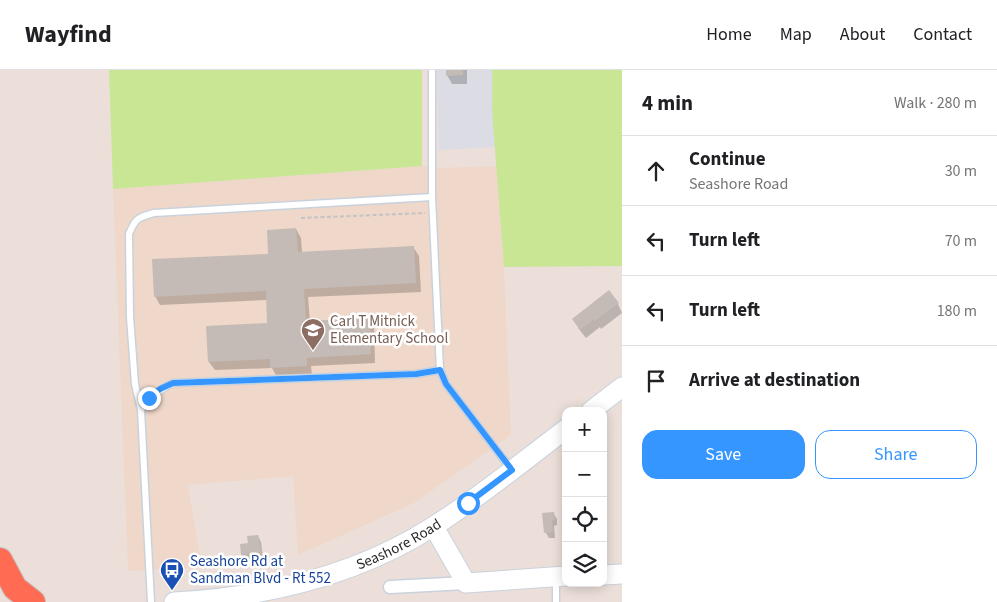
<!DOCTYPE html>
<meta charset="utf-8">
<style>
body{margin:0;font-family:"Source Sans 3",sans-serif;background:#f2f2f2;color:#202124}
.controls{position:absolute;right:15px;bottom:15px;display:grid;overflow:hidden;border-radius:10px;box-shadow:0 2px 12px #0003}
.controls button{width:45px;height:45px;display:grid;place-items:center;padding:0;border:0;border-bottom:1px solid #e0e0e0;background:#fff;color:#202124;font:25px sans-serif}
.stop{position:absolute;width:15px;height:15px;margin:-11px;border:4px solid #3596ff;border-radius:50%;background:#fff}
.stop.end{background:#3596ff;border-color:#fff;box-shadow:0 1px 5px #0008}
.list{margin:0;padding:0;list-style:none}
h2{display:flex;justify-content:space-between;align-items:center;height:65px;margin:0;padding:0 20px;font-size:21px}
h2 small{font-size:16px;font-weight:400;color:#757577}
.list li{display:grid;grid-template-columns:32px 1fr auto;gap:15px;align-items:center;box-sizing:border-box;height:70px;padding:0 20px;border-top:1px solid #e0e0e0}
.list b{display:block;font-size:19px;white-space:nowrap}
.list p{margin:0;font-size:16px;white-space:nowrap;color:#757577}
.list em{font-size:16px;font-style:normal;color:#757577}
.actions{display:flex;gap:10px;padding:15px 20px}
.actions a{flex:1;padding:11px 0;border:1px solid #3596ff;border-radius:15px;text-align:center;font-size:18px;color:#3596ff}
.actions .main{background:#3596ff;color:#fff}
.icon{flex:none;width:28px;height:28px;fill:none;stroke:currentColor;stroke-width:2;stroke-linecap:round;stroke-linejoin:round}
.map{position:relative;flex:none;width:622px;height:532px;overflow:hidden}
header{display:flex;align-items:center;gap:30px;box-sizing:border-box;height:70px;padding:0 25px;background:#fff;border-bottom:1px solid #e0e0e0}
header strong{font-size:24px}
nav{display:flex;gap:28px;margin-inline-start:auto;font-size:18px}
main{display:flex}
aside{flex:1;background:#fff}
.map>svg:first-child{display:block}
.industrial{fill:#dbdce4}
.education{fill:#efd7c9}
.green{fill:#c8e694}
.shadow{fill:#0003}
.building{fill:#c4bbb6}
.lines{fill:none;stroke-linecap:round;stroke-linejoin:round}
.lane-casing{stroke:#c9d2dc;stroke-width:9}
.street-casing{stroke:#c9d2dc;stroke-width:15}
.secondary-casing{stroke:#c9d2dc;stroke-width:21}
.highway-casing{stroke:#c3c3c3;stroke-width:26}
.path{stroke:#c3c3c3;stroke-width:2;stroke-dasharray:4 2.5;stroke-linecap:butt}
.lane{stroke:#fff;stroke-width:6}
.street{stroke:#fff;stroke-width:12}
.secondary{stroke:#fff;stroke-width:19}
.highway{stroke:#ff6b53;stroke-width:24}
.route{stroke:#3596ff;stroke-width:6}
.labels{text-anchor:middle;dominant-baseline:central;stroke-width:5;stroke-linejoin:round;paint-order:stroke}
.education-label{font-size:15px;fill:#785e54;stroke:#fff;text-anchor:start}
.street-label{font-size:15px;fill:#292929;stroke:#fff}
.transit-label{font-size:15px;fill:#164399;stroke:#fff;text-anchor:start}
</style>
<header>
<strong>Wayfind</strong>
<nav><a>Home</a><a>Map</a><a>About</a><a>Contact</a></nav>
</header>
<main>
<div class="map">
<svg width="622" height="532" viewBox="0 0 622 532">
<rect width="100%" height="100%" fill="#ecdfda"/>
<!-- industrial -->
<path class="industrial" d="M437 0H493L495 77 439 80Z"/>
<!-- education -->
<path class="education" d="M422 96 440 98 497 96 504 197 511 365 414 433 298 485 293 406 188 415 202 498 128 501 113 119Z"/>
<!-- green -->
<path class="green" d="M109 0H422V96L113 119Z
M492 0H622V196L504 197 492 40Z"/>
<!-- shadow -->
<path class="shadow" d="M447 0H467V14H452L447 5Z
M296 159 301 168 302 183 413 177 419 186 421 222 308 227 310 252 368 249 374 258 375 293 311 296 312 305 277 307 272 298 215 300 209 292 269 255 267 230 160 235 155 226 269 185Z
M609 222 618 234 622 243 601 259 600 257 586 268 578 258Z
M553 443 557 449V455L554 456 555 468H549L546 463Z
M258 466 261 472 263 489 246 491 243 485 242 475 249 474Z"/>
<!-- building -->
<path class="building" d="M446 0H463V5L446 6Z
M296 158 298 182 414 176 416 213 304 219 306 251 369 248 371 284 307 288V296L270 298V289L208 292 206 256 267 253 266 221 154 227 152 189 268 184 267 160Z
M609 220 619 233 595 251 594 249 580 260 572 249Z
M554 442 555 450H552L553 462 544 463 542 443Z
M258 465 261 483 241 485 240 474 248 473 247 466Z"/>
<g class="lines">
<!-- lane casing -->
<g class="lane-casing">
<path id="lane" d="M432 0V127
M141 340 135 314 130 247 129 164C135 149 138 147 154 143L432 127 440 300
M151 532 141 340C150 327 159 320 173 313L416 304 440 300 446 314 511 399
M556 532V508"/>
</g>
<!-- street casing -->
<g class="street-casing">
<path id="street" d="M390 517 466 513"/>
</g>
<!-- secondary casing -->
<g class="secondary-casing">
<g id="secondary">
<path d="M591 341 622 317"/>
<path d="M434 457 466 513 566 506"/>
<path d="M603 505 622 504"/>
<path id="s1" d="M174 532C266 527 356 506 434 456 480 427 522 392 566 359"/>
</g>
</g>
<!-- highway casing -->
<g class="highway-casing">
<path id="highway" d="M0 490 15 518 33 532"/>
</g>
<!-- path -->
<path class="path" d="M301 148 425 143"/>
<!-- lane -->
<use href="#lane" class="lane"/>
<!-- street -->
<use href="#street" class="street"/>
<!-- secondary -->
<use href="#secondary" class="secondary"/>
<!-- highway -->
<use href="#highway" class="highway"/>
</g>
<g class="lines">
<!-- route -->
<path class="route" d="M149 328 160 319 173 313 416 304 440 300 446 314 512 400 468 433"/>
</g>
<!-- icons -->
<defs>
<g id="school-pin" transform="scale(1.25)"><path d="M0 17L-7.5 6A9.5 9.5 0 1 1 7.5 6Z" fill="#8d6e63" stroke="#fff"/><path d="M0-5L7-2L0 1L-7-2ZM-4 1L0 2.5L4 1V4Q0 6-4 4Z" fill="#fff"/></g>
<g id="bus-pin" transform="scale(1.25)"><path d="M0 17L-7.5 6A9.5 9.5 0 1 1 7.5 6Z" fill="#1a4fb4" stroke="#fff"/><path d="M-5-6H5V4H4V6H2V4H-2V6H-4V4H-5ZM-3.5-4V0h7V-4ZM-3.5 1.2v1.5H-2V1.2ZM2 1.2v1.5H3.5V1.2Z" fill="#fff"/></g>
</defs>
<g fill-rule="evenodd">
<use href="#school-pin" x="313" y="260"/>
<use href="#bus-pin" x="172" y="500"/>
</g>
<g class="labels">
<!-- education labels -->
<g class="education-label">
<text x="330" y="251">Carl T Mitnick<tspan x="330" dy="17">Elementary School</tspan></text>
</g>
<!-- street labels -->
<g class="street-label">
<text stroke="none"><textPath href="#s1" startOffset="234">Seashore Road</textPath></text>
</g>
<!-- transit labels -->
<g class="transit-label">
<text x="190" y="491">Seashore Rd at<tspan x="190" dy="17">Sandman Blvd - Rt 552</tspan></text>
</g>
</g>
</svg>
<div class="controls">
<button>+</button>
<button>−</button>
<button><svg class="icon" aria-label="locate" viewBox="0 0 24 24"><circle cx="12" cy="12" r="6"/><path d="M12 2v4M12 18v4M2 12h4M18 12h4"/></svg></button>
<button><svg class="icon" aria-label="layers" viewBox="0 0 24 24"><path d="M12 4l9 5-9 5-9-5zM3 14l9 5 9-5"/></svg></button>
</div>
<div class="stop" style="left:468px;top:433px"></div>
<div class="stop end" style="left:149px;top:328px"></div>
</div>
<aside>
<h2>4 min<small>Walk · 280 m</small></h2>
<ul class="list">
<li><svg class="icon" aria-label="ahead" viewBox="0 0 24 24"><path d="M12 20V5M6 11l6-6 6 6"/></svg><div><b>Continue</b><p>Seashore Road</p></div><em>30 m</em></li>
<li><svg class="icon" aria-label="left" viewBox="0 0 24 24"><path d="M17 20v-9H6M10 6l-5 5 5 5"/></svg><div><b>Turn left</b></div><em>70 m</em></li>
<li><svg class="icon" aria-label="left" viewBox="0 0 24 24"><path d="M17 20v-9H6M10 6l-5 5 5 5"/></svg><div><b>Turn left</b></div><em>180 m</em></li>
<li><svg class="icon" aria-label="arrive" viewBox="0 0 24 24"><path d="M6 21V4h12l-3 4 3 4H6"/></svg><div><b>Arrive at destination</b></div></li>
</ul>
<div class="actions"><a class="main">Save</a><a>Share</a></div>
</aside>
</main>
